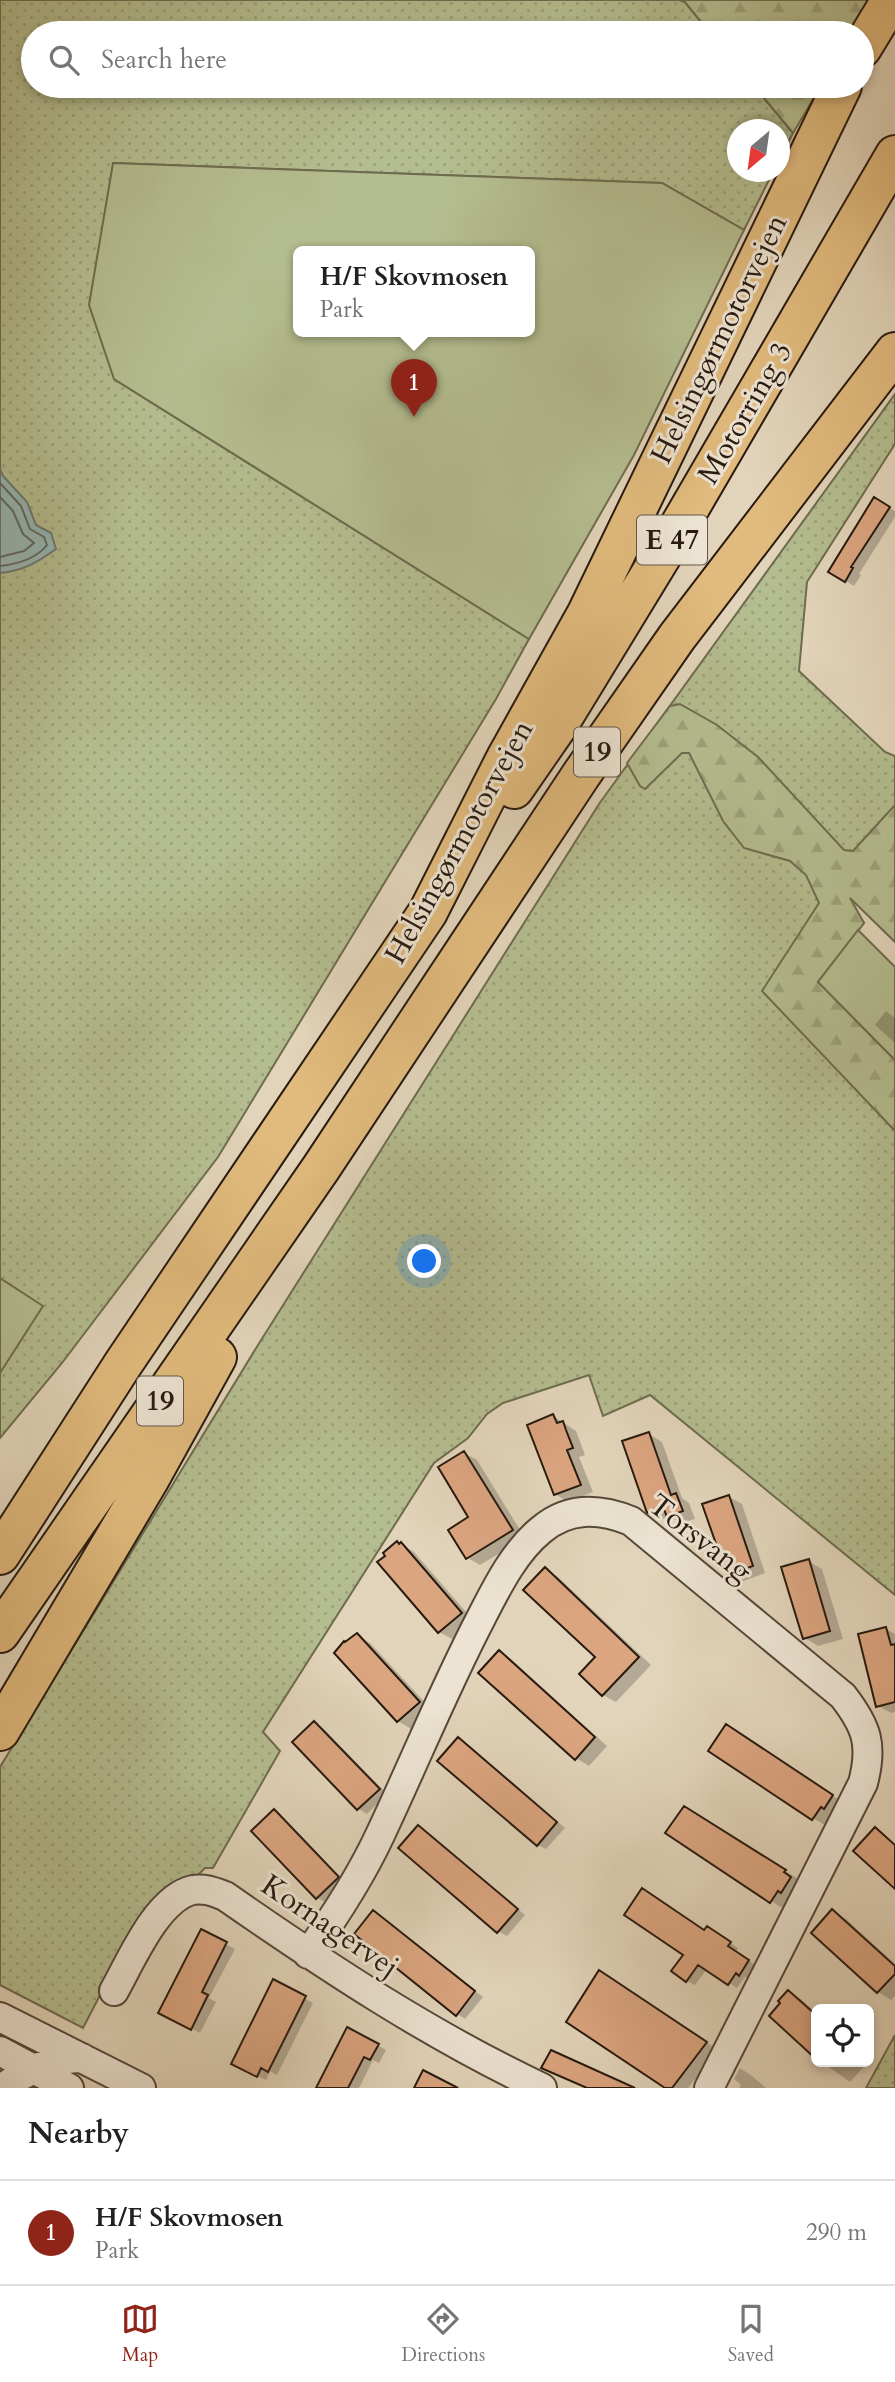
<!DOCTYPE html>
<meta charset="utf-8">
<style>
body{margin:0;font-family:Cardo,serif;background:#f2f2f2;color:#202124}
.controls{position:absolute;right:21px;bottom:21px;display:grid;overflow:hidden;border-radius:10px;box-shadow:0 4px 10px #0003}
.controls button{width:63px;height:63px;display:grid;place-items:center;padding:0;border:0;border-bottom:2px solid #e0e0e0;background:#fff;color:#202124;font:35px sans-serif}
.compass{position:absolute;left:727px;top:119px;width:63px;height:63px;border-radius:50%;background:#fff;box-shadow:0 4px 10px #0003;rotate:209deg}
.you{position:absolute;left:425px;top:1262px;width:24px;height:24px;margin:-18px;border:5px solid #fff;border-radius:50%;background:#1a73e8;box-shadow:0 0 0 10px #1a73e833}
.badge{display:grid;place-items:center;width:46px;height:46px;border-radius:50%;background:#8f2418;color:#fff;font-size:23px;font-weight:700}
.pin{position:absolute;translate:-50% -58px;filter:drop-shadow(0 2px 4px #0008)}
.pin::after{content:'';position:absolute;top:37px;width:24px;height:21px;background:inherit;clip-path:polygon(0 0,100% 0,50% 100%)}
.popup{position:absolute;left:293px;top:246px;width:242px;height:91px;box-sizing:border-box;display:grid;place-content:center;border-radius:10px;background:#fff;filter:drop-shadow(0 2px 5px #0005);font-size:23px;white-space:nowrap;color:#757577}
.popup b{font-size:26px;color:#202124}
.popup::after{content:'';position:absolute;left:50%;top:100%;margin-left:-14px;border:14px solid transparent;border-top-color:#fff}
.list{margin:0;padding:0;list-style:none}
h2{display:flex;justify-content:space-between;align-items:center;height:91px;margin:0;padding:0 28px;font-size:30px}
h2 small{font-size:23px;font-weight:400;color:#757577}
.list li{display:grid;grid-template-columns:46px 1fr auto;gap:21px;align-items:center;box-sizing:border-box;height:105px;padding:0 28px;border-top:2px solid #e0e0e0}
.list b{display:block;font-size:26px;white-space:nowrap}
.list p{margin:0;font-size:23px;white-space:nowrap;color:#757577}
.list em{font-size:23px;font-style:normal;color:#757577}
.icon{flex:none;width:38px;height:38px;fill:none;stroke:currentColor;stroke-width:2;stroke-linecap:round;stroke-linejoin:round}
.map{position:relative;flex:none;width:895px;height:2088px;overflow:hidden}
.search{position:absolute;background:#fff;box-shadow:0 4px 10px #0003;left:21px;right:21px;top:21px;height:77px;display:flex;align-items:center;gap:18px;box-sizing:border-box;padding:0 24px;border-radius:38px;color:#757577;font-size:26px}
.sheet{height:196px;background:#fff}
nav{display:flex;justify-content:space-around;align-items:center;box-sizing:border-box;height:98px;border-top:2px solid #e0e0e0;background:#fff;font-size:19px;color:#757577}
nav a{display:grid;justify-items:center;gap:4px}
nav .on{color:#8f2418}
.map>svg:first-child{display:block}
.grass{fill:url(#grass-dots);stroke:#6e6c4f;stroke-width:2}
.forest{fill:url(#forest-firs);stroke:#6e6c4f;stroke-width:2}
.garden{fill:#b4bd8f;stroke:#6e6c4f;stroke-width:2;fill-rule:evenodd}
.water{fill:#96b7b6;stroke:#6a7873;stroke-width:2}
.shadow{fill:#0003}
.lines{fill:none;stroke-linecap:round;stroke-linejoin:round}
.shore{stroke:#5f6862;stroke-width:2}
.building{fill:#dba580;stroke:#281a0f;stroke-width:2}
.minor-casing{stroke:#56483a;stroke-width:32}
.highway-casing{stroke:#281a0f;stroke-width:42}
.minor{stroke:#ece3d2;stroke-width:28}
.highway{stroke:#e1ba7d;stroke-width:38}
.labels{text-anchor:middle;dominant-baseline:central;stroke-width:6;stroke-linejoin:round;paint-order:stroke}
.shield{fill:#ece3d2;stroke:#63564a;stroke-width:2}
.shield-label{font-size:28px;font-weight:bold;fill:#281a0f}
.street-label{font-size:30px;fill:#281a0f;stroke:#ece3d2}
</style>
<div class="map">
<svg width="895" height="2088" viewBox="0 0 895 2088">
<defs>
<pattern id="grass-dots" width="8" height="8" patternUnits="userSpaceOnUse" patternTransform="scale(1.75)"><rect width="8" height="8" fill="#b4bd8f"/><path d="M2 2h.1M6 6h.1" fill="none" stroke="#9ba27a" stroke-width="1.8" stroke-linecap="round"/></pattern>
<pattern id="forest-firs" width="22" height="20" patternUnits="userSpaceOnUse" patternTransform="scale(1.75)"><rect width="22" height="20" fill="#b4bd8f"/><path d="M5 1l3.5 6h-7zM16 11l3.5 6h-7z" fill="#9ba27a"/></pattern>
</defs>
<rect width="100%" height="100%" fill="#e2d4ba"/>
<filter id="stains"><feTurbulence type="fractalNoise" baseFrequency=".00286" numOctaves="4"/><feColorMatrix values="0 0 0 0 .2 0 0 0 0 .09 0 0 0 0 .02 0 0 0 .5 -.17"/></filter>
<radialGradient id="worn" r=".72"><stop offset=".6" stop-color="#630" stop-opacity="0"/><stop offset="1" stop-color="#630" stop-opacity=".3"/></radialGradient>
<!-- grass -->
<path class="grass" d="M0 0H680L685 2 710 33H33V86H754L793 133 780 159V130H738V172H773L744 230 662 183 113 163 114 379 529 639 496 699 218 1157 62 1363 0 1438Z
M895 394V444L807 582 799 671 885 752 895 756V861L847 895 864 923 818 982 895 1060V1595L650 1395 603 1416 589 1375 503 1403 487 1414 468 1438 434 1463 263 1732 280 1751 213 1868H205L199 1874 160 1898 142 1914 83 2028 0 1985V1767L258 1345 599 804Z
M895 2035V2088H866Z"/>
<!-- forest -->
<path class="forest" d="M680 0H872L852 33H710L685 2Z
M754 86H821L793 133Z
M680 704 717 725 758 757 844 850 853 851 895 805V942L850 898 864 923 818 982 895 1060V1131L762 991 819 903 806 875 790 861 744 848 723 821 689 753H682L645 789 640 786 627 763 670 706Z"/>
<!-- garden -->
<path class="garden" d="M113 163 662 183 744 230 634 455 529 639 114 379 89 305ZM298 251H530V331H298Z
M858 930 895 967V1060L818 982Z
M0 1278 43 1306 0 1373Z"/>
<!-- water -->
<path class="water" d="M0 469 3 476 27 502 36 525 51 533 56 549C38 562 23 571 0 573Z"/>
<!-- shadow -->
<path class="shadow" d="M874 499 895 511V517L859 574 861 575 854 586 831 572Z
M886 1011 895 1018V1043L875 1025Z
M553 1416 576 1431 585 1455 579 1457 593 1492 568 1502 555 1494Z
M649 1434 662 1442 682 1498 689 1503 695 1519 681 1523 670 1517 662 1519 649 1512Z
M464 1453 477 1460 525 1538 480 1565 468 1558 470 1517Z
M729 1497 742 1504 765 1573 741 1582 728 1574Z
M401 1544 414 1552 474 1621 452 1639 439 1632 388 1556Z
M808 1561 822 1569 843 1639 818 1646 805 1638Z
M545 1569 558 1577 651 1665 616 1702 603 1695 597 1657Z
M886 1629 895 1634V1712L891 1713 878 1706Z
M357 1635 370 1643 432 1710 411 1729 398 1721Z
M499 1653 512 1660 607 1746 589 1766 576 1758Z
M314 1723 323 1728 387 1794 367 1814 359 1809 294 1743Z
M740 1733 845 1804 826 1826 813 1818Z
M467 1745 565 1828 546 1849 538 1845Z
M274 1811 282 1816 346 1883 325 1902 317 1898Z
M697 1815 798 1879 796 1881 803 1886 784 1909 771 1901Z
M418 1827 525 1915 507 1936 498 1931Z
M374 1912 483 1997 465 2019 457 2014Z
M832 1912 846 1919 895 1964V1996L891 2000 878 1992 813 1933Z
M202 1932 235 1949 209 1998 216 2002 200 2033 169 2017Z
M705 1932 716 1933 738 1948 736 1952 757 1966 748 1979 745 1977 737 1988 707 1969 695 1985 687 1981Z
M611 1979 718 2050 688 2088H668Z
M274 1982 313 2003 277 2075 270 2071 266 2080 241 2068Z
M788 1992 801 1999 816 2013V2056L771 2016Z
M347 2029 386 2050 379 2063 373 2060 359 2088H318Z
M822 2062H868L850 2082Z
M740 2068 752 2076 766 2088H739L741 2085 734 2079Z"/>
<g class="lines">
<!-- shore -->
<path class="shore" d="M0 483 21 506 30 529 44 537 47 545C36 559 18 564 0 566
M0 497 13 511 23 534 34 543 24 551 0 557"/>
</g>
<!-- building -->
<path class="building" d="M874 497 890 507 851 567 853 568 845 582 828 572Z
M553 1414 557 1423 563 1421 566 1430 573 1448 567 1450 581 1485 554 1495 527 1425Z
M649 1432 671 1495 676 1493 683 1511 667 1517 663 1507 647 1513 622 1441Z
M464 1451 513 1530 466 1559 448 1530 468 1517 438 1467Z
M729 1495 753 1566 727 1575 702 1504Z
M397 1541 399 1544 401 1542 462 1613 438 1633 377 1562 385 1556 383 1553Z
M809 1559 830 1631 803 1639 781 1567Z
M545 1567 639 1657 602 1696 579 1674 595 1657 523 1590Z
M886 1627 891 1645 895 1644V1702L876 1707 858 1634Z
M357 1633 420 1702 397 1722 334 1653 344 1641 345 1642Z
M499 1650 595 1737 575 1760 478 1673Z
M314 1721 380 1789 357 1810 292 1742Z
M726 1724 833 1795 824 1809 821 1807 812 1820 708 1751Z
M458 1737 557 1822 537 1846 437 1761Z
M684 1806 786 1870 784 1872 791 1877 781 1893 778 1891 770 1903 665 1833Z
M274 1809 339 1877 316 1899 251 1831Z
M418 1825 518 1909 497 1933 398 1848Z
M875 1827 895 1845V1889L853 1851Z
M642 1888 704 1930 707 1926 731 1942 728 1946 749 1960 739 1976 736 1973 728 1985 698 1965 686 1982 671 1971 683 1955 624 1915Z
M832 1909 895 1966V1974L877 1993 811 1933Z
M373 1910 475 1991 456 2016 354 1934Z
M201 1929 227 1942 202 1992 208 1995 191 2030 158 2013Z
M599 1970 707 2042 672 2088H665L566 2022Z
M273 1979 306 1996 268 2072 261 2068 257 2077 231 2064Z
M788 1990 816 2015V2059L769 2016 780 2003 778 2001Z
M347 2027 379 2044 370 2060 364 2057 348 2088H316Z
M551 2050 635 2088H587L541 2068Z
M423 2070 458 2088H414Z"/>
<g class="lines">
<!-- minor casing -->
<g class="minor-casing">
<path id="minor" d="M308 1954C335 1916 360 1878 380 1835 414 1763 444 1689 481 1618 497 1587 514 1552 541 1530 568 1507 599 1508 631 1521L843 1696C867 1727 873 1745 863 1783L709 2088
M114 1991C131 1961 157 1898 193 1890 205 1888 214 1892 225 1896 327 1967 430 2035 542 2088
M0 2017 141 2088
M0 2051 69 2088
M3 2088C24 2071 55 2058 82 2058"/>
</g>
<!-- highway casing -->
<g class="highway-casing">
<path id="highway" d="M862 48 891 0
M514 789 559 724 667 547 895 155
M0 1555 123 1364 428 912 506 758 587 613 842 86
M0 1633 321 1168 581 775 677 637 895 352
M0 1731 149 1480 217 1357"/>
</g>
<!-- minor -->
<use href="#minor" class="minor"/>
<!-- highway -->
<use href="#highway" class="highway"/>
</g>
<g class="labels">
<!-- shield labels -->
<g class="shield">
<rect x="637" y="515.5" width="70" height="49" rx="5"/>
<rect x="574" y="727.5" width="46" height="49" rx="5"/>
<rect x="137" y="1376.5" width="46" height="49" rx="5"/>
</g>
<g class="shield-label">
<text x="672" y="540">E 47</text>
<text x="597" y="752">19</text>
<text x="160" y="1401">19</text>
</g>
<!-- street labels -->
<g class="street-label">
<text transform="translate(719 339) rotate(-64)">Helsingørmotorvejen</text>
<text transform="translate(745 413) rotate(-60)">Motorring 3</text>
<text transform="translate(459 842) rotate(-61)">Helsingørmotorvejen</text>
<text transform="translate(700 1538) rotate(38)">Torsvang</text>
<text transform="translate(330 1926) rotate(34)">Kornagervej</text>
</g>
</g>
<rect width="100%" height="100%" filter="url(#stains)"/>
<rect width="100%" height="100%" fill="url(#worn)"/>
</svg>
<div class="controls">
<button><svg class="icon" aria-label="locate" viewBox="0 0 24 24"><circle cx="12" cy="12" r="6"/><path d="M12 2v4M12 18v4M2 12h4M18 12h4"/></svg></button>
</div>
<svg class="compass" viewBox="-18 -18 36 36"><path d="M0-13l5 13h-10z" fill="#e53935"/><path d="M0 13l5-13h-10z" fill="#757577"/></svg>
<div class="you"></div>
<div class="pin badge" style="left:414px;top:417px">1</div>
<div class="popup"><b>H/F Skovmosen</b>Park</div>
<div class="search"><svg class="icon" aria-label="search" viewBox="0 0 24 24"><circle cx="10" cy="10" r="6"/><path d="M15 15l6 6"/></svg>Search here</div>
</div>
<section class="sheet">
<h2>Nearby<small></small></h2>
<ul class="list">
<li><span class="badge">1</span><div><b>H/F Skovmosen</b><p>Park</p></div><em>290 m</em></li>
</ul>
</section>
<nav>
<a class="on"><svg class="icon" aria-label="map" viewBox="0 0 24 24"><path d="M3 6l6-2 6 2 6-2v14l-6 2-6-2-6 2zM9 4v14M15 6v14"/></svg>Map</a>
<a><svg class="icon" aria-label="directions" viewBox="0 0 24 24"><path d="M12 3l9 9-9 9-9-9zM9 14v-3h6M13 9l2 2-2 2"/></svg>Directions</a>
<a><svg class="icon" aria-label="saved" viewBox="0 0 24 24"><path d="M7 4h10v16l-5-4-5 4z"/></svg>Saved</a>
</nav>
